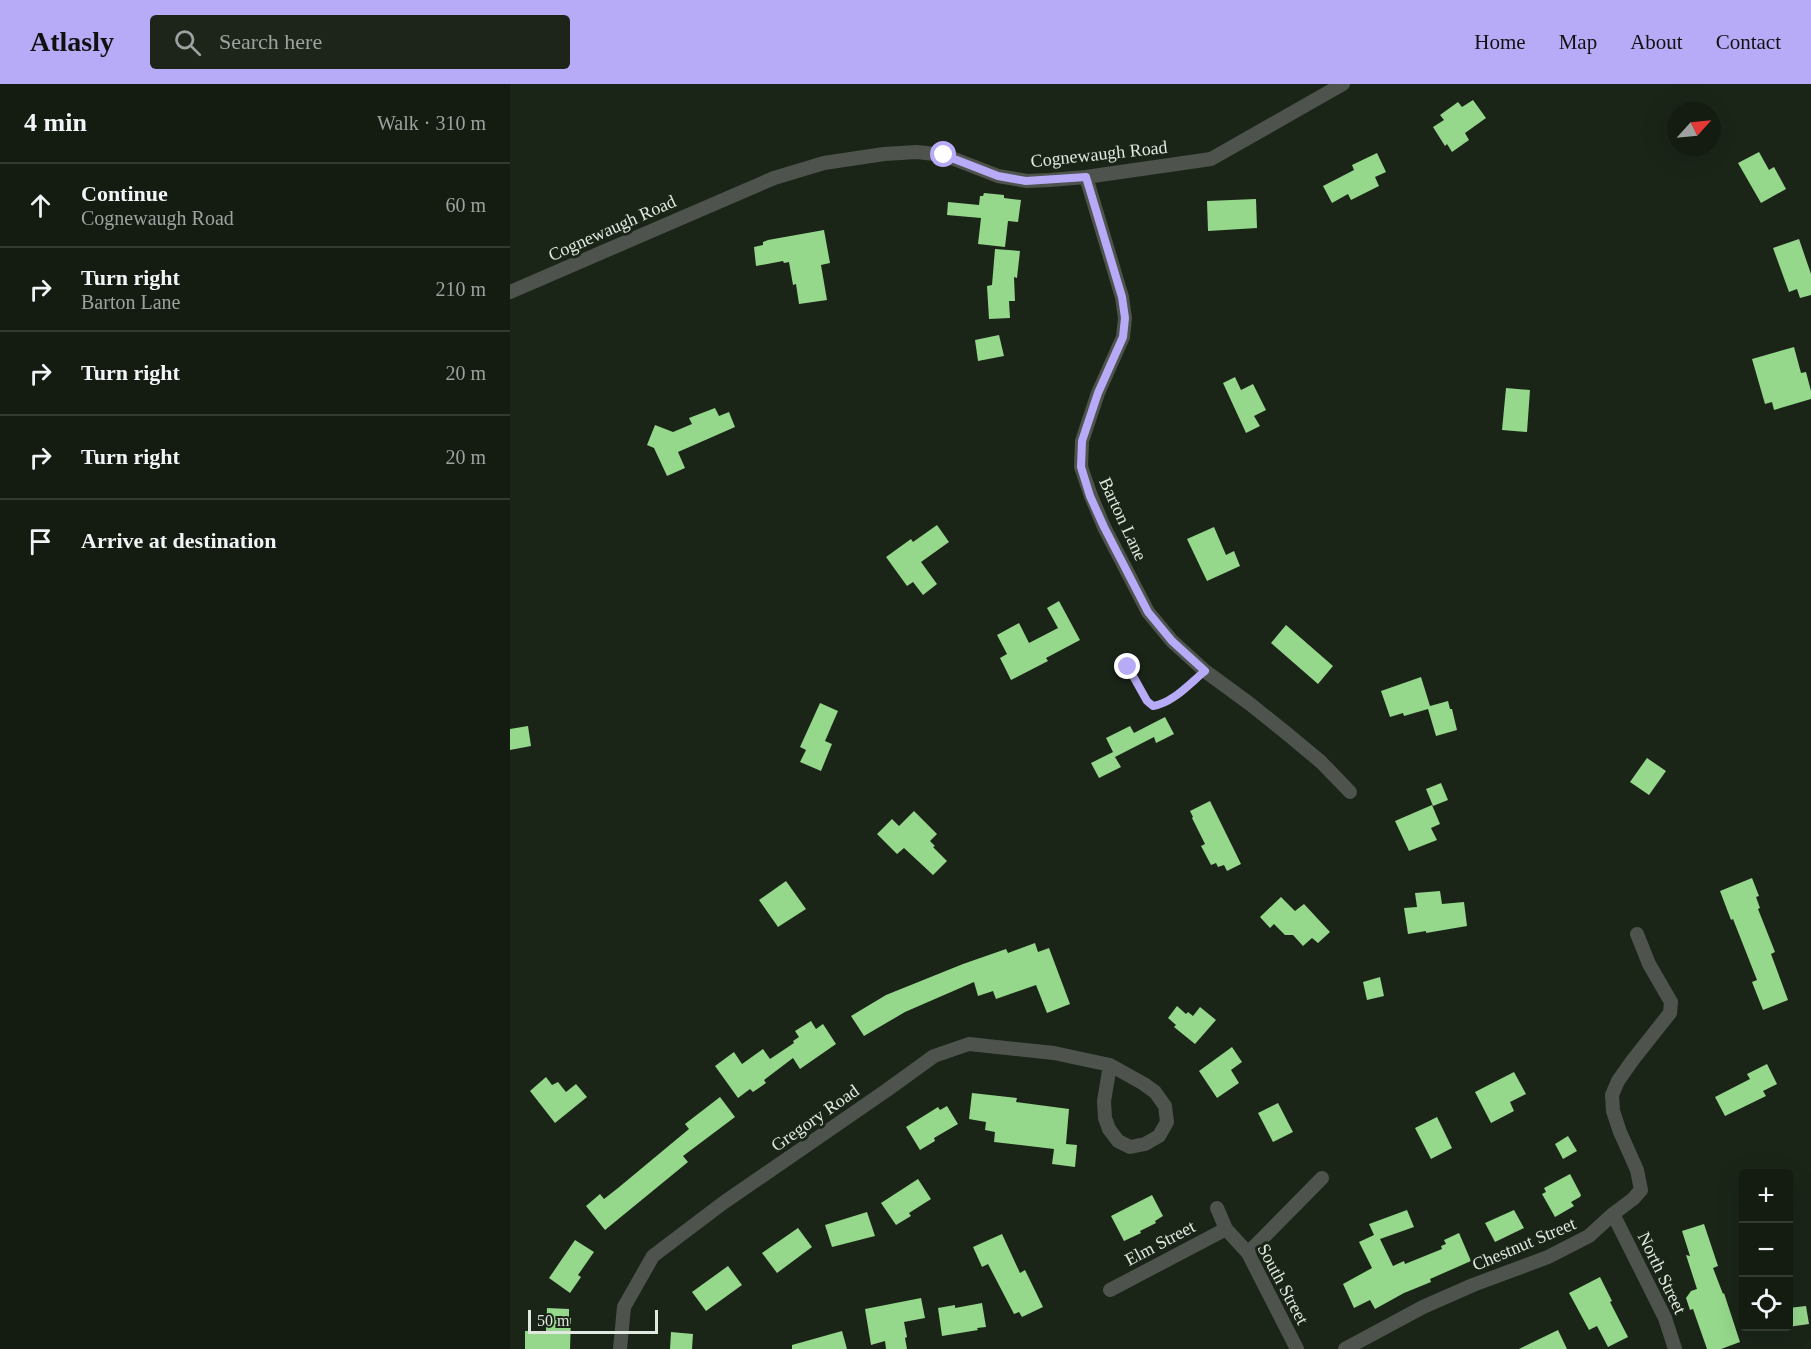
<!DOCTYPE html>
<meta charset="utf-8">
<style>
body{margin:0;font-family:"Times New Roman",serif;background:#1d251b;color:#f1f3f6}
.controls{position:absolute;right:18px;bottom:18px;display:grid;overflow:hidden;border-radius:6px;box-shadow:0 6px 24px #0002}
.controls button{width:54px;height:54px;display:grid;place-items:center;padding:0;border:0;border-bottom:2px solid #333a32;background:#141c12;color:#f1f3f6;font:30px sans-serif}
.compass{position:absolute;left:1157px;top:18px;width:54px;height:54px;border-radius:50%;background:#141c12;box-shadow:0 6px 24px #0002;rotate:63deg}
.scale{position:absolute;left:18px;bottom:15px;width:130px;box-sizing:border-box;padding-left:6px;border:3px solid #e0e8df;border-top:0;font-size:16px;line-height:21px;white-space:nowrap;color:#e0e8df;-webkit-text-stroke:4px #1a2518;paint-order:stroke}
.stop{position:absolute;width:18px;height:18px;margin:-14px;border:4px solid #b7abf7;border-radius:50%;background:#fff}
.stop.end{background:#b7abf7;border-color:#fff;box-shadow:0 2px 6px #0008}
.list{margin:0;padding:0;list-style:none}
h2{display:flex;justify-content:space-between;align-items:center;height:78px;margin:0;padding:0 24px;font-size:26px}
h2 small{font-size:20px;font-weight:400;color:#9da19f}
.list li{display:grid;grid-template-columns:39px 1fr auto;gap:18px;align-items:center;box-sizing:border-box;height:84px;padding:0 24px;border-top:2px solid #333a32}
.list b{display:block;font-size:22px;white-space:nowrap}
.list p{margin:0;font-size:20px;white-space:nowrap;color:#9da19f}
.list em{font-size:20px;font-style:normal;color:#9da19f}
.icon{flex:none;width:33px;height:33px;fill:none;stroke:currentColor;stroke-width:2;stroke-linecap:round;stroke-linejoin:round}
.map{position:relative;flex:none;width:1301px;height:1265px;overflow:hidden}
header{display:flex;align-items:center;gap:36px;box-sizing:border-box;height:84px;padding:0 30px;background:#b7abf7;color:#111}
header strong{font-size:28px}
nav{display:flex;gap:33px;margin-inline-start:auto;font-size:21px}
.search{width:420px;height:54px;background:#1d251b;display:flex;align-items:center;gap:15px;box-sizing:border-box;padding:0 21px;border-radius:6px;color:#9da19f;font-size:22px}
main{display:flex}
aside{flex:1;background:#141c12}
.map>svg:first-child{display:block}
.building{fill:#95d78b}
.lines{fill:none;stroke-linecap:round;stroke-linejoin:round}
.lane{stroke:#4e544d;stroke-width:7}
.street{stroke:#4e544d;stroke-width:14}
.route{stroke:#b7abf7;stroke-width:8}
.labels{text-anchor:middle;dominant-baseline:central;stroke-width:6;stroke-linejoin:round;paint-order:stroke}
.street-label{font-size:18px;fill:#e0e8df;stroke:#1a2518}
</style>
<header>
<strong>Atlasly</strong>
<div class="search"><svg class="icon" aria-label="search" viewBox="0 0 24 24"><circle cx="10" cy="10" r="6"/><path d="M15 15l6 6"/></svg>Search here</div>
<nav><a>Home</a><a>Map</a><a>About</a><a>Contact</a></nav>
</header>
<main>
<aside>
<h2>4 min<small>Walk · 310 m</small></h2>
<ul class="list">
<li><svg class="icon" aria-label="ahead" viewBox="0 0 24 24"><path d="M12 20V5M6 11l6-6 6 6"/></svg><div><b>Continue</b><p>Cognewaugh Road</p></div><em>60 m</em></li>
<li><svg class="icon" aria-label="right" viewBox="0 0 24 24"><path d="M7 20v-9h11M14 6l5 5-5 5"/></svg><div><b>Turn right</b><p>Barton Lane</p></div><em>210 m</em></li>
<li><svg class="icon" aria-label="right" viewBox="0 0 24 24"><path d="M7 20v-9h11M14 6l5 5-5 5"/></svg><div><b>Turn right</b></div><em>20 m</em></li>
<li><svg class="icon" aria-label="right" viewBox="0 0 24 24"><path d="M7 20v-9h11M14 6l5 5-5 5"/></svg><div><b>Turn right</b></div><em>20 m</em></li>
<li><svg class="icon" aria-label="arrive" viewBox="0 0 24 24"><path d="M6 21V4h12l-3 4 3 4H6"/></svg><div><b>Arrive at destination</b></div></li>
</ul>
</aside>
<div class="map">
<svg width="1301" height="1265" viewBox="0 0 1301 1265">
<rect width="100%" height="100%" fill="#1a2518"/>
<!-- building -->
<path class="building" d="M963 16 976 34 955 49 959 56 942 68 937 60 935 62 923 43 934 36 930 31 948 18 952 23Z
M1249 68 1259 86 1264 83 1276 105 1251 119 1228 79Z
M867 69 876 88 865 93 869 102 841 116 838 110 822 119 813 102 844 86 842 81Z
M474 109 494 111V114L511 116 508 138 498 137 495 163 468 160 471 134 437 131 438 118 469 121 470 112H473Z
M746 115 747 144 698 147 697 117Z
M314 146 320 179 311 181 317 216 289 220 286 200 283 201 279 178 274 179 273 177 246 182 244 163 253 161V158L258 156Z
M1289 155 1301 190V211L1290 214 1287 205 1279 208 1263 164Z
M485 165 510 167 507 194 504 193 505 217H499L500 234 479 235 477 202 482 201Z
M489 251 494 272 468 277 465 256Z
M1284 263 1291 289 1296 288 1301 307V315L1264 326 1262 318 1255 320 1242 275Z
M725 293 731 306 743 300 756 326 744 332 750 342 736 349 713 299Z
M996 304 1020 306 1017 348 992 346Z
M205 324 209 332 219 328 225 343 168 368 175 384 157 392 144 364 137 361 145 341 163 348 182 340 179 334Z
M427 441 439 458 411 478 427 500 413 511 403 498 397 502 376 473 401 455 403 458Z
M704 443 716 471 724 467 730 482 697 497 677 455Z
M549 517 570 556 536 574 538 577 501 596 490 574 497 570 487 551 509 539 519 559 548 544 537 524Z
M776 541 823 582 808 600 761 559Z
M911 593 920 622 938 617 940 625H942L947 646 926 652 918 625 894 632 893 629 880 633 871 607Z
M310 619 328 627 315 657 322 660 311 687 290 678 296 666 290 663Z
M655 633 664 650 646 659 644 653 605 673 611 683 589 694 581 679 603 668 596 654 620 642 624 649Z
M18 642 21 662 0 666V645Z
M1137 674 1156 687 1139 711 1120 698Z
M931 699 938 716 923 722 916 705Z
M700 717 731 780 717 787 714 781 708 783 706 779 701 781 691 762 695 760 682 734 683 733 680 727Z
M922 721 930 740 921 744 927 756 899 767 885 737Z
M404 727 427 750 420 757 425 762 423 763 437 777 423 791 394 764 387 770 367 750 382 735 389 742Z
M1242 794 1249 812 1246 813 1250 824 1248 825 1265 868 1261 870 1278 916 1253 926 1242 898 1247 896 1223 835 1221 836 1210 807Z
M276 797 296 825 268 843 249 816Z
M930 807 932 820 954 818 957 842 916 849V847L898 850 894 824 907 823 905 809Z
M771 813 785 827 794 820 820 848 808 859 802 854 793 862 783 851H775L764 840 760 844 750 833Z
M525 859 528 868 539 864 560 920 537 929 526 901 486 915 483 907 468 912 464 898 395 928 354 952 341 932 376 911 453 880 496 865 498 869Z
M870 893 874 912 857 916 853 898Z
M667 922 676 930 678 928 683 932 690 923 706 936 685 960 664 943 666 941 658 934Z
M301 937 306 945 313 940 326 960 290 985 283 974 254 996 256 999 243 1008 240 1005 228 1014 205 982 224 968 232 980 253 965 260 975 284 959 283 957 289 953 285 947Z
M722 963 732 978 721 986 729 999 707 1014 689 987Z
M1257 980 1267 1000 1253 1007 1256 1012 1215 1032 1205 1013 1240 995 1237 990Z
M1004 988 1016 1010 1000 1018 1004 1027 981 1039 965 1008Z
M36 993 42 1001 48 998 56 1008 66 1000 77 1013 45 1039 20 1007Z
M462 1009 507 1014 506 1018 559 1025 556 1060 567 1061 565 1083 542 1080 544 1065 484 1058 485 1048 475 1046 476 1038 459 1035Z
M210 1013 225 1033 173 1072 178 1078 95 1146 76 1122 90 1110 94 1115 108 1104 179 1045 175 1040Z
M768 1019 783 1048 763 1058 748 1029Z
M437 1022 448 1040 424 1054 425 1057 410 1066 396 1043 428 1023 430 1026Z
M927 1033 942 1064 921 1075 905 1044Z
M1058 1052 1067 1067 1053 1075 1045 1060Z
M1060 1090 1071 1111 1070 1113 1061 1118 1064 1122 1045 1133 1032 1110 1036 1108 1034 1104Z
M408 1095 421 1115 399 1129 401 1132 386 1141 371 1119Z
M642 1111 653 1132 645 1137 646 1139 630 1147 631 1149 614 1157 601 1132Z
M897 1126 904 1143 870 1155 883 1182 894 1177 895 1180 932 1165 931 1162 936 1160 934 1156 949 1149 961 1177 920 1195 921 1198 894 1209 865 1225 860 1216 844 1224 833 1200 862 1184 849 1158 864 1151 859 1140Z
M1004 1126 1014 1144 985 1158 975 1139Z
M357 1128 365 1152 322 1163 315 1141Z
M1194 1140 1208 1182 1203 1184 1213 1210 1214 1209 1230 1258 1211 1265H1197L1183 1225 1180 1226 1176 1214 1181 1207 1187 1205 1176 1171 1180 1172 1172 1147Z
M288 1144 302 1163 267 1189 252 1169Z
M492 1150 510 1189 515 1186 533 1223 512 1233 509 1228 504 1230 478 1180 472 1183 463 1163Z
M65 1156 84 1168 68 1191 71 1193 60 1209 39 1194Z
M218 1182 232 1201 196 1227 182 1208Z
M1090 1193 1102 1217 1100 1218 1118 1253 1098 1263 1087 1242 1079 1246 1059 1209Z
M411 1214 415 1234 394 1238 397 1253 395 1254 397 1265H376L375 1257 361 1261 355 1225Z
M472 1219 476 1243 467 1244 468 1246 432 1252 428 1224 445 1221V1224Z
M1296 1222 1299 1240 1278 1243V1224Z
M37 1224 59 1225V1234H61L60 1265H15V1247H36Z
M1048 1246 1057 1265H1009Z
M332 1247 337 1265H282V1261Z
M161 1248 183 1250 182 1265H160Z"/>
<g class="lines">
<!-- lane -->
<path class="lane" d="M618 583 637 617 643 622C663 620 680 599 695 587"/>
<!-- street -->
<path class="street" d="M576 93 612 213 615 234 613 253 588 309 572 357 571 383 581 412 594 443 638 528 662 557 695 587 740 620 775 648 811 678 840 708
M0 208 264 94 314 79 374 70 407 68 434 71 488 92 517 97 540 96 576 93 701 75 833 0
M707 1124 716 1145 738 1169 787 1265
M1103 1130 1155 1234 1165 1265
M738 1169 812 1094
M600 1206 716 1145
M110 1265 114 1223 143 1172 213 1119 377 1006 424 972 459 960 544 969 600 981 634 1000 645 1008 655 1022 657 1038 649 1052 635 1060 620 1063 608 1057 599 1045 595 1034 594 1017 600 981
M835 1265 913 1223 963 1201 1038 1173 1079 1152 1103 1130 1123 1115 1131 1106 1127 1086 1110 1048 1103 1027 1102 1011 1108 997 1122 977 1160 929 1161 918 1139 880 1127 850"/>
</g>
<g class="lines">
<!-- route -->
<path class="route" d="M434 71 488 92 516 97 576 93 612 213 615 234 613 253 588 309 572 357 571 383 580 412 594 443 638 528 662 557 695 587C680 599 663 619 643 622L637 617 618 583"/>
</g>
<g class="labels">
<!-- street labels -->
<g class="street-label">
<text transform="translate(589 70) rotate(-6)">Cognewaugh Road</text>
<text transform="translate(102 144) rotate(-24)">Cognewaugh Road</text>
<text transform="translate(613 435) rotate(65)">Barton Lane</text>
<text transform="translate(305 1034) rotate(-35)">Gregory Road</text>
<text transform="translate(650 1159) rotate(-28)">Elm Street</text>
<text transform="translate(1014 1160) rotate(-23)">Chestnut Street</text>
<text transform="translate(1152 1189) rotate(64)">North Street</text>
<text transform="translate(773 1200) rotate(62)">South Street</text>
</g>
</g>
</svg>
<div class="controls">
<button>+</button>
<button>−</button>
<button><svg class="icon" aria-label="locate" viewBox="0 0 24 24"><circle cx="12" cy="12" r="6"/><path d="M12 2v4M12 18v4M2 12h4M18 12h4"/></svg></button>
</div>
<svg class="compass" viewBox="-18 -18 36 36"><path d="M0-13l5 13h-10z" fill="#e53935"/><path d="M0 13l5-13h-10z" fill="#9da19f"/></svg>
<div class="scale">50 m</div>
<div class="stop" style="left:434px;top:71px"></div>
<div class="stop end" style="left:618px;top:583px"></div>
</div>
</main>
